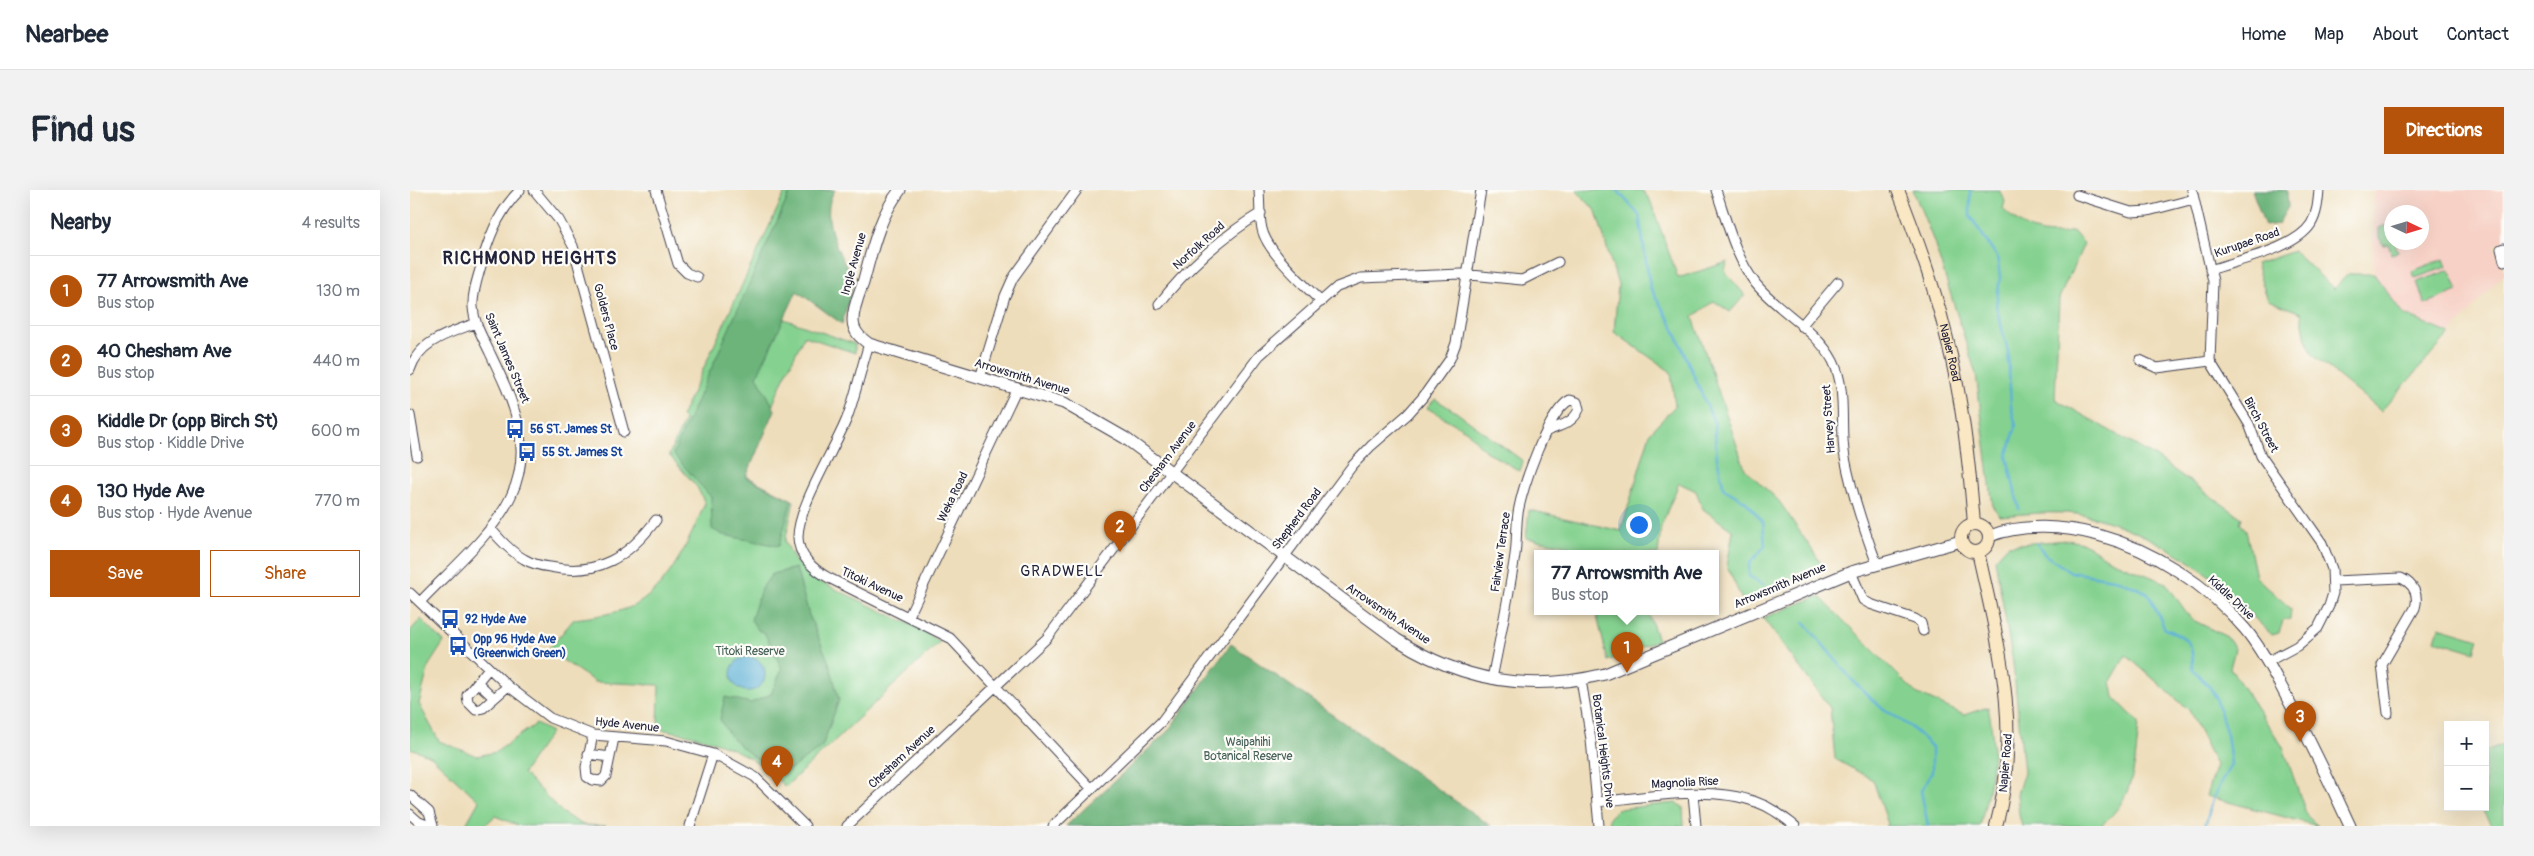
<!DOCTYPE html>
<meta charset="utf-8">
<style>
body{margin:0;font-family:Pangolin,sans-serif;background:#f2f2f3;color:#1f2937}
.controls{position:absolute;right:15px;bottom:15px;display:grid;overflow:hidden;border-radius:0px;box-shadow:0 5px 20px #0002}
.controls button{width:45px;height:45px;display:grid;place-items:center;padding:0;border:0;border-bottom:1px solid #e0e1e3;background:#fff;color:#1f2937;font:25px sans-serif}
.compass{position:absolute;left:1974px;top:15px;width:45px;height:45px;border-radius:50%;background:#fff;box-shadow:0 5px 20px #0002;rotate:94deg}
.you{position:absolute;left:1228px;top:334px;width:18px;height:18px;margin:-12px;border:4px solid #fff;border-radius:50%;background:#1a73e8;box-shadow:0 0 0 8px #1a73e833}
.badge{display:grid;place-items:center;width:32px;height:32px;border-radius:50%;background:#b45309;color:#fff;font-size:16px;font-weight:700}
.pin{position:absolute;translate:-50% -41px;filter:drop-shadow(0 1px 2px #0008)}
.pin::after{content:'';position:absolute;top:26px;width:18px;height:15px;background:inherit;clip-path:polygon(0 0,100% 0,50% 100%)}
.popup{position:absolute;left:1124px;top:360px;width:185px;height:65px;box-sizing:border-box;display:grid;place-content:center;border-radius:0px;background:#fff;filter:drop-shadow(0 1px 4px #0005);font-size:16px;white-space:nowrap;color:#747a83}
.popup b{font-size:19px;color:#1f2937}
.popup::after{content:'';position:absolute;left:50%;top:100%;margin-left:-10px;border:10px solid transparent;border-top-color:#fff}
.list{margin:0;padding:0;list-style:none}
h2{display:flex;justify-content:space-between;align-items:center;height:65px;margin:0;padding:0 20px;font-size:21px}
h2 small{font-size:16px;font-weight:400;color:#747a83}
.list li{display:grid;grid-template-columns:32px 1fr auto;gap:15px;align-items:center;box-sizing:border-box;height:70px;padding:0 20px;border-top:1px solid #e0e1e3}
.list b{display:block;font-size:19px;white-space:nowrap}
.list p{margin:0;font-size:16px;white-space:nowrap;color:#747a83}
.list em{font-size:16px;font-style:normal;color:#747a83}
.actions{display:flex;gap:10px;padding:15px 20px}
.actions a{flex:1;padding:11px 0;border:1px solid #b45309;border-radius:0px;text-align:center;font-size:18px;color:#b45309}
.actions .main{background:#b45309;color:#fff}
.map{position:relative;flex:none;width:2094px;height:636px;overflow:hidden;border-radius:0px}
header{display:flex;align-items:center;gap:30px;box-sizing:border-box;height:70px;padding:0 25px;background:#fff;border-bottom:1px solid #e0e1e3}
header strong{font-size:24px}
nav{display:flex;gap:28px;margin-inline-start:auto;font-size:18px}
.intro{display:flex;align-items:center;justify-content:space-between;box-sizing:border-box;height:120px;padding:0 30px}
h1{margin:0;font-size:35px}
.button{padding:12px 22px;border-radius:0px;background:#b45309;color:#fff;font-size:18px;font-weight:700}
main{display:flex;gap:30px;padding:0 30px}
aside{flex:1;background:#fff;border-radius:0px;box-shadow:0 5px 20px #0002}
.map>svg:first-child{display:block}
.built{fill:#f7d1c6;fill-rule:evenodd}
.green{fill:#85d290;stroke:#547a66}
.forest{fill:#6cb47a;stroke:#476b5a}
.water{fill:#5bb0d7;stroke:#3e6989}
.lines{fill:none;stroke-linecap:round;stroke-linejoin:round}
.stream{stroke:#5bb0d7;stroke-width:2.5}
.minor-casing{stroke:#413e4e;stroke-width:11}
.tertiary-casing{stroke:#413e4e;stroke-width:13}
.secondary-casing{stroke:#413e4e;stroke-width:14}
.minor{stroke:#fff;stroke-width:9}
.tertiary{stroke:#fff;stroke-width:11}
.secondary{stroke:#fae7c3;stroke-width:12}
.labels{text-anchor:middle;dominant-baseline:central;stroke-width:4.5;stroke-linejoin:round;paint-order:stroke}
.street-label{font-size:12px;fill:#22223b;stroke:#fdfcf7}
.transit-label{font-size:12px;font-weight:bold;fill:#164399;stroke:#fdfcf7;text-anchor:start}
.park-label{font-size:12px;fill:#456059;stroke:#fdfcf7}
.quarter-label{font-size:15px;letter-spacing:1px;fill:#22223b;stroke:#fdfcf7}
.district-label{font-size:18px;font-weight:bold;letter-spacing:1px;fill:#22223b;stroke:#fdfcf7}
</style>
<header>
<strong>Nearbee</strong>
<nav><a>Home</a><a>Map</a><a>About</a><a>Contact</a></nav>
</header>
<div class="intro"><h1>Find us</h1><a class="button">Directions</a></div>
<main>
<aside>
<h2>Nearby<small>4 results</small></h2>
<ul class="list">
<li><span class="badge">1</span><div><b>77 Arrowsmith Ave</b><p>Bus stop</p></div><em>130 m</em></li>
<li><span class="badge">2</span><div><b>40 Chesham Ave</b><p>Bus stop</p></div><em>440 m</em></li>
<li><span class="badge">3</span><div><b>Kiddle Dr (opp Birch St)</b><p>Bus stop · Kiddle Drive</p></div><em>600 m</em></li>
<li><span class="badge">4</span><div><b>130 Hyde Ave</b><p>Bus stop · Hyde Avenue</p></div><em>770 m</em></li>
</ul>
<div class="actions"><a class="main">Save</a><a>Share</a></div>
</aside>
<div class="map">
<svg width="2094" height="636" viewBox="0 0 2094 636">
<rect width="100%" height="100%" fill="#fdfcf7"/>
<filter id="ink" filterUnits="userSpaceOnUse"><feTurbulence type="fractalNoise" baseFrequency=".02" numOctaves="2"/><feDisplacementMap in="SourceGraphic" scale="10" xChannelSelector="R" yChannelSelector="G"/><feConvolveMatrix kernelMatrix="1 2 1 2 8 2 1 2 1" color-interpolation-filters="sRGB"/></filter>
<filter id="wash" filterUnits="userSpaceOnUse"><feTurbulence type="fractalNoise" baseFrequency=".0096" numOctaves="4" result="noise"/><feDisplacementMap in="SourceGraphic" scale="20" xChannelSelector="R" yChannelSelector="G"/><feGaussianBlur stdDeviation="1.12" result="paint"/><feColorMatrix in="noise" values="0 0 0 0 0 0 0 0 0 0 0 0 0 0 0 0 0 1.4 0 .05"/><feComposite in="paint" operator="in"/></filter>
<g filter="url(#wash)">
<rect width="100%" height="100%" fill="#eeddba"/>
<!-- built -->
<path class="built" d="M1963 0H2094V52L2084 56 2094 83 2040 144 1993 124 1964 84ZM1982 22H2012V52H1982Z"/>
<!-- green -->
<path class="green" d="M376 0H420L374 129 445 154V163L394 146 372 192 334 285 384 311 375 351 385 371 404 389 510 439 530 452 375 597C343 560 295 546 248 539L249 495 185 492 138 460 164 429C182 427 211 423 227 414 260 395 281 347 295 313L287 297 259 265 275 230 271 227Z
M1166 0H1232L1240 10 1268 88 1318 72 1315 80 1317 84 1335 105 1320 122 1304 111 1283 127 1335 279 1369 311 1413 376 1333 412 1317 376 1323 341 1293 319 1286 301 1269 293 1251 336 1248 364H1171L1154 355 1116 348 1119 320 1211 341 1240 243 1265 216 1261 182 1204 142 1208 95 1186 21Z
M1503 0H1589L1595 11 1593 19C1614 40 1634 49 1663 41L1674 54 1649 108 1645 209 1744 266 1832 328 1830 333 1836 340 1846 387 1881 419 1880 429 1873 431 1869 443 1862 445C1844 428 1826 409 1807 392 1772 362 1713 331 1667 324 1642 321 1615 324 1590 326L1583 317 1566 184 1524 52Z
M1981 33 1982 52 1985 53 1988 61 1982 64 1978 54 1973 55 1969 47V38Z
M1884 61 1924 99 1938 84H1964L1993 124 2040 144 1971 221 1904 166 1896 149 1891 123 1858 110 1846 74Z
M2034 69 2037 77 2005 88 2002 81Z
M2040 80 2048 101 2015 114 2007 92Z
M1025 209 1046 222 1113 271 1110 281 1075 261 1057 241 1017 218Z
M1657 350 1674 353 1698 369 1756 393 1781 429 1817 447 1825 459 1820 478 1873 557 1897 626 1908 636 1796 606 1806 575 1779 520 1716 465 1701 491 1704 507 1729 533C1725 574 1725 609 1690 636H1612L1609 625 1607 604 1614 582 1603 473 1585 369 1598 355Z
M1409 406 1506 503 1554 525 1578 517C1588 563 1581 591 1570 636H1476L1478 634 1463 590 1425 569 1420 518 1353 428Z
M1186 422H1238L1248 450 1198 471Z
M11 429 34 452 19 475 9 514 29 551 67 566 86 562 126 534 141 542 113 583 154 624 173 635 196 636H110L85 626 74 636H55L69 611 21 566 0 558V441Z
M2029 437 2069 449 2065 462 2025 450Z
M2094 554V636H2082L2070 617H2075V561Z
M1266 613 1273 617 1274 636H1200L1199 628 1208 619Z"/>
<!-- forest -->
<path class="forest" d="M381 0H425C407 26 431 67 444 91L432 134 387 101 347 186 365 220 336 287 382 310 369 356 313 345 302 339 301 307 263 264Z
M1842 0H1877L1878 17 1868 34 1855 36Z
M386 378 399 425 420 475 429 510 412 557 372 585C348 570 322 555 310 529L315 507 341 513 361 504 372 479 354 442 349 441 341 430 351 399 362 384Z
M821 454 1081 636H656L758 541Z"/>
<!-- water -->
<path class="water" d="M321 484a17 17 0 1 1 34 0a17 17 0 1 1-34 0Z"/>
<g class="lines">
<!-- stream -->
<path class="stream" d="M1207 0 1229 25 1240 97 1262 135 1304 232 1307 268 1314 299 1335 311 1353 332 1355 356 1339 374V386L1353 395
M1560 0V26L1587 67 1590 87 1586 116 1598 162 1601 217 1606 236 1597 267 1609 319
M1627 353 1635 365 1661 382 1709 390 1738 403 1755 439C1781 448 1783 454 1783 480L1799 496 1806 508 1817 545 1821 574 1804 606 1795 636
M1394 432 1443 491 1468 515 1501 537 1522 557V582L1511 601 1518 636"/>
</g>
</g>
<g filter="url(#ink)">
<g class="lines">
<!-- minor casing -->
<g class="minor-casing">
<path id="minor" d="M124 0 149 30 163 56 214 242
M246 0 268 74 277 83 287 87
M849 0C850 13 849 27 852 39 857 62 894 94 911 112
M1306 0C1317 32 1325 67 1346 94 1369 122 1406 139 1423 171 1438 201 1429 237 1435 268 1442 303 1454 340 1467 374
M1782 0 1803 91 1800 171 1839 234 1851 266 1912 353 1922 379 1923 403 1919 416 1908 438 1887 456 1857 472
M1667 5 1721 22 1738 21 1784 9
M2094 58 2091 59 2094 71
M1800 80C1828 70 1885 59 1901 34 1907 24 1908 12 1909 0
M749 114C774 81 815 44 851 23
M1391 136 1428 92
M459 154C451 178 446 204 437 228 425 259 388 316 388 347 388 366 404 380 419 388L540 448 682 599
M1730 170 1747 178 1800 171
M0 180C9 150 40 143 66 133
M570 188 595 106 603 88 667 0
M0 225 7 266
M80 338C90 350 101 362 114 369 122 374 132 376 140 377 188 387 219 366 246 330
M1441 382 1453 410 1460 414 1505 429 1511 433 1513 441
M1924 391 1991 388C2004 394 2009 405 2005 418L1972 475 1978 523
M0 403 98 496 140 528 183 545 256 551 303 564 345 587 395 636
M10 412C39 381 83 345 101 306 125 256 102 209 80 163 73 148 64 134 63 117 62 100 70 82 74 65 82 40 91 19 110 0
M499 426 607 198
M79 478 57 505 58 512 66 520 73 518 98 496
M1082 489C1090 448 1099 406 1105 365 1107 351 1106 337 1108 323 1112 298 1138 221 1160 210L1167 212 1169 219C1164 233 1149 236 1137 241
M1171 490 1181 549 1189 636
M68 493 83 507
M183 545 176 577 177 587 182 590 191 591 196 586 204 548
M178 564 200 567
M1283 604 1286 636
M0 605 19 622 23 636
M1187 612C1236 607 1300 595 1346 612 1361 617 1373 627 1385 636
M0 624 9 632 20 636
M280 636 303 564
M437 636 637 448 849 166 927 97 951 88 1051 84 1112 90 1148 72
M643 636 751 532 942 276 961 256 998 224 1013 207 1040 169 1046 153 1071 0"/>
</g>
<!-- tertiary casing -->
<g class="tertiary-casing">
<path id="tertiary" d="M490 0C469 27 462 60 453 93 449 104 443 118 443 130 443 142 451 148 459 154L654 213 715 248 986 449C1051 491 1119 503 1195 484L1441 382 1551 351
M1580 346C1612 333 1655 336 1688 345 1743 360 1798 395 1835 439 1851 458 1862 480 1873 500 1897 545 1919 590 1940 636"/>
</g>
<!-- secondary casing -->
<g class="secondary-casing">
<g id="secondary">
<path id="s1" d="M1488 0C1507 48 1524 95 1536 145 1552 206 1559 271 1564 334"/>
<circle cx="1565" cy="348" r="14"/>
<path d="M1568 362C1589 456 1612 541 1586 636"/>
</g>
</g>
<!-- minor -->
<use href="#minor" class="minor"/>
<!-- tertiary -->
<use href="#tertiary" class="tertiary"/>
<!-- secondary -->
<use href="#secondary" class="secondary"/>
</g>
</g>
<!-- icons -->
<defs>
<g id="bus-bare" transform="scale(1.5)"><path d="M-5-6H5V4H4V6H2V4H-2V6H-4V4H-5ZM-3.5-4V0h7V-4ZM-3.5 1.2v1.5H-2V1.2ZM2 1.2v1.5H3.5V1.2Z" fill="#1a4fb4" stroke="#fdfcf7" stroke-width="2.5" paint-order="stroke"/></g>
</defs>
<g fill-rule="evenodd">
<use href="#bus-bare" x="105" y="239"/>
<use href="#bus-bare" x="117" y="262"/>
<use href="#bus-bare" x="40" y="429"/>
<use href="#bus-bare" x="48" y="456"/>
</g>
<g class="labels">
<!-- street labels -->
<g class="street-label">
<text transform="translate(1837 53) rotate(-19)">Kurupae Road</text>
<text transform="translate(789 56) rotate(-42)">Norfolk Road</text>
<text transform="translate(444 74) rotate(-74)">Ingle Avenue</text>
<text transform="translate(196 127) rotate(75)">Golders Place</text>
<text stroke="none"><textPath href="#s1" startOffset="171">Napier Road</textPath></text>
<text transform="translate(97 168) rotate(67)">Saint James Street</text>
<text transform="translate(612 187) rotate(17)">Arrowsmith Avenue</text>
<text transform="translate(1419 229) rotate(-94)">Harvey Street</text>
<text transform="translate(1851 235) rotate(62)">Birch Street</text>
<text transform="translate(758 267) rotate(-53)">Chesham Avenue</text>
<text transform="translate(543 307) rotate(-64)">Weka Road</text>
<text transform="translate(887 329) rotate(-53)">Shepherd Road</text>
<text transform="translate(1091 362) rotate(-82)">Fairview Terrace</text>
<text transform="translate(462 395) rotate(25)">Titoki Avenue</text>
<text transform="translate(1370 396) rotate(-23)">Arrowsmith Avenue</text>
<text transform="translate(1821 408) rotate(43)">Kiddle Drive</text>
<text transform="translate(978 424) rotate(34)">Arrowsmith Avenue</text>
<text transform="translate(217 535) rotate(6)">Hyde Avenue</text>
<text transform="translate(1193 561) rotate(83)">Botanical Heights Drive</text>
<text transform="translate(492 567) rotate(-43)">Chesham Avenue</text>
<text transform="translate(1596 573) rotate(-85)">Napier Road</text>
<text transform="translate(1275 593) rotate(-3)">Magnolia Rise</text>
</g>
<!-- transit labels -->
<g class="transit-label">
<text x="120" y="239">56 ST. James St</text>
<text x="132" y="262">55 St. James St</text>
<text x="55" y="429">92 Hyde Ave</text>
<text x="63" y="449">Opp 96 Hyde Ave<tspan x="63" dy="14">(Greenwich Green)</tspan></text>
</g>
<!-- park labels -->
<g class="park-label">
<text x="340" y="461">Titoki Reserve</text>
<text x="838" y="552">Waipahihi<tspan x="838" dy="14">Botanical Reserve</tspan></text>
</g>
<!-- quarter labels -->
<g class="quarter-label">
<text x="652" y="381">GRADWELL</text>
</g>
<!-- district labels -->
<g class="district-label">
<text x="120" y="68">RICHMOND HEIGHTS</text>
</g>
</g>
</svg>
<div class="controls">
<button>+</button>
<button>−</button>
</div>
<svg class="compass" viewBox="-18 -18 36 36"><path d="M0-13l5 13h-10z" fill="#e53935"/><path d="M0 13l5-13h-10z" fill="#747a83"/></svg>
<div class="you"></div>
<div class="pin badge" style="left:1217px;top:483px">1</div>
<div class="popup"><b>77 Arrowsmith Ave</b>Bus stop</div>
<div class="pin badge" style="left:710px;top:362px">2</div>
<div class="pin badge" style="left:1890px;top:552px">3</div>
<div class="pin badge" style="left:367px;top:597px">4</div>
</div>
</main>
